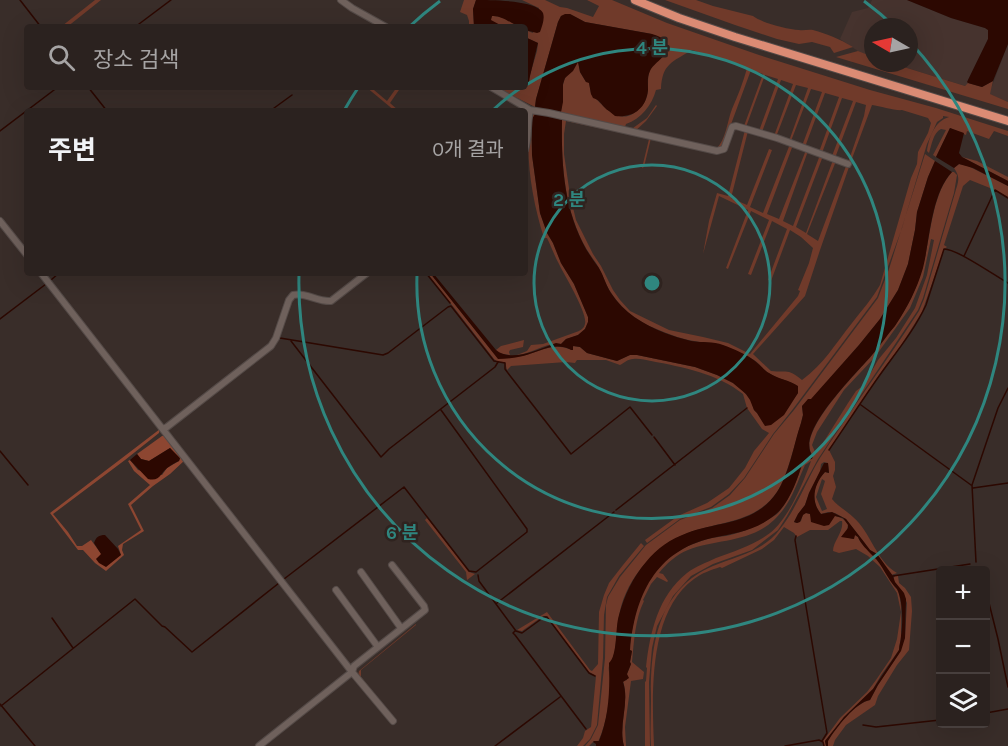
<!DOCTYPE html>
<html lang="ko">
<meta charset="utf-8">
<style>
body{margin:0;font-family:Karla,"Noto Sans KR",sans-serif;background:#372f2c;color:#f1f3f6}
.controls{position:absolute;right:18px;bottom:18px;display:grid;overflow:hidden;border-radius:6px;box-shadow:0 6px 24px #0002}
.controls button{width:54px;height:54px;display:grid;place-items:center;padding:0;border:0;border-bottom:2px solid #473f3d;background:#2b221f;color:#f1f3f6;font:30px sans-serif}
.compass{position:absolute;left:864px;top:18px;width:54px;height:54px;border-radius:50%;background:#2b221f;box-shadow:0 6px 24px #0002;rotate:279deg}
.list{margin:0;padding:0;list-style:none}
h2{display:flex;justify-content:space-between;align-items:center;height:78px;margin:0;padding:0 24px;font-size:26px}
h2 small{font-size:20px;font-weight:400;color:#a6a4a4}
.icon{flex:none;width:33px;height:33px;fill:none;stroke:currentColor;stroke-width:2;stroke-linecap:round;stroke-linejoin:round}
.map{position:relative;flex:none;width:1008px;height:746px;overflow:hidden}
.search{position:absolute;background:#2b221f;box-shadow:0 6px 24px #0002;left:24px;top:24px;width:504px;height:66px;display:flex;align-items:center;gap:15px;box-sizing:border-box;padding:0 21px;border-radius:6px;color:#a6a4a4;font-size:22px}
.panel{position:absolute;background:#2b221f;box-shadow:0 6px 24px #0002;left:24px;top:108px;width:504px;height:168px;border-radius:6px}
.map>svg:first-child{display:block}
.built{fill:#46332e}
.green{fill:#703a2a;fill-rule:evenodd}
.forest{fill:#8d4631}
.water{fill:#2c0801}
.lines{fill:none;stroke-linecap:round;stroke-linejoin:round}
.stream{stroke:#2c0801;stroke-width:1.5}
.minor-casing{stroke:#544a47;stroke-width:8}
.highway-casing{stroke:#544a47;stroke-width:10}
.minor{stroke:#6f615c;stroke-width:6}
.highway{stroke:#db8b74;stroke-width:8}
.ring{fill:none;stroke:#2f867f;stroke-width:3}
.centre{fill:#2f867f;stroke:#2f231f;stroke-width:3}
.ring-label{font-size:18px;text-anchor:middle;font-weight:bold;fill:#2f867f;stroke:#2f231f;stroke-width:5;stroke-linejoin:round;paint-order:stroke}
</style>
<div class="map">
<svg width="1008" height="746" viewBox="0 0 1008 746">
<rect width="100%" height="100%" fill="#392d29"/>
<!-- built -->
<path class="built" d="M872 0H907L951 18 985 28 988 30V39L968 80V83L965 86 891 63H909V27H873V57L861 53 840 39 852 12 868 8Z
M1008 44V102L989 94Z"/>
<!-- green -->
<path class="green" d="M95 0H101L67 27H63L62 26Z
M464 0H476L473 9 474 27H469V21L467 15 460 12Z
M522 0H545L560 7 567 8 593 17 599 6 587 0H612L667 23 759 55 870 90 936 108 1008 131V136L994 131 989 139 967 131 966 135 950 128 936 157 933 155 946 130 941 129C933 133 932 144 929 153L927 151C929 137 935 121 949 117L943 116V118L937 122 927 144 902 228 877 297 793 409 773 434 744 478 729 494 711 507 680 519 647 543 645 540 678 516 707 503 729 488 745 468 754 451 769 433 762 429 747 408 743 394C718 374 683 367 651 361 645 360 639 358 633 359 628 359 624 363 620 365L606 360H577L575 363 566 362 511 366 507 370 505 362H498L494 359 427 273H430L497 357C505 357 514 358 522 356 537 353 552 342 569 349L574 346 580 347 587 353 617 361 630 355H637L695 367 717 375 733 383 743 391 751 400 754 410 757 413 764 424 784 412 798 393 796 385C787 380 775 378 767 372 762 368 759 363 754 360 746 355 738 352 729 349 726 348 724 345 721 345 712 342 703 343 694 341 680 339 661 331 647 325 629 315 615 302 606 284 603 277 600 269 596 263 565 222 561 170 562 120L546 115 531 129 532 155 540 213 547 233 553 243 561 263 574 284 588 317V322L585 329 578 335 566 339 561 344C546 342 532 354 517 355L527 351 531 345 543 344 579 331C582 329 584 328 585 324 588 313 564 275 559 264 554 255 551 246 547 238H544C532 200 524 154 531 115L534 113H540L651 138 644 167 642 168 649 139 566 121 564 134V154L570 195 576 220 593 254 601 266 613 290 620 300 630 311 669 330 703 337 728 343 750 354 798 296 800 291 798 290 809 263 813 248 801 237 790 230 771 281 768 280 787 229 772 221 751 275 748 274 769 220 751 211 728 269 726 268 748 210 719 196 703 254 709 221 717 193 728 196 745 130 748 131 731 198 747 205 769 149 772 150 750 207 763 213 790 144 793 145 767 214 779 219 806 150 808 151 783 221 793 226 820 155 823 156 796 227 806 233 833 160 836 161 807 234 818 241 846 166 849 167 820 250 805 296 753 354 771 371C788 373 787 368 802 380 823 365 836 343 852 323 862 310 872 299 880 285L911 178 917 164 918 152 928 133 931 123 928 118 902 110C896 111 880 106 872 105L850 164 848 163 864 116 866 105 856 102 835 158 832 156 853 101 842 98 822 153 819 152 839 97 825 93 805 147 802 146 822 92 811 89 791 141H789L808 88 796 85 776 137 774 136 793 84 781 80 762 132 759 131 778 79 765 75 746 127 744 126 763 74 751 70 723 146 716 149C726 140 727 122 732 109 738 95 743 83 747 68L692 50C672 62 662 64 661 89L656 90C652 105 641 119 626 124L625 127 633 128 647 118 656 105 657 106 646 121 634 132 570 116 569 114 561 112C563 102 561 91 564 81 566 74 574 67 578 61L580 72 586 82H589L591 94C602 104 617 125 634 113 639 110 644 104 646 99 650 89 646 79 650 70 654 62 660 58 667 53L652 34 585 22 570 14 561 16 558 22 536 99 535 107 496 87C506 87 519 90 527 85L537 51 538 43 525 37V30L533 33 539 8Z
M665 0H696L713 6 753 16C762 23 787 29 799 30 804 31 808 29 813 30 827 34 840 39 853 47L834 53 830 47 812 42 799 44 777 39 735 25Z
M492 16C502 15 511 22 519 27 508 27 499 27 490 20Z
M858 51 873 57V63H891L965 86 968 83 982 87 993 81 990 94 1008 102V109L836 57Z
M366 87 371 88 376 87 374 90 387 101 397 87H401L390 103 399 111H395Z
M925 154 935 161 928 177 917 212 915 230 908 264 898 290 880 319 859 345 811 400 802 406 803 415 801 423C795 442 788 475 777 492 756 523 720 521 688 533 668 540 652 554 639 571 629 584 621 601 619 617 616 630 617 645 613 658 612 661 610 663 609 666 608 670 610 675 610 679 610 701 607 722 598 742L594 741 589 746H585L591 739 598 725 605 658 606 605 608 597 620 577 646 545 680 520 712 508 730 495 745 478 774 434 794 410 878 298 889 269Z
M962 157 977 161 1008 177V181Z
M959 164 968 166 1008 186V197L995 190 970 180 963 186 944 245 947 247 944 249 922 312 900 347 882 371 829 450 835 462V470L833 476 836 487 832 499C838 507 846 510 853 517 871 532 876 561 897 573L891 575 877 554 870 550 846 519 835 513 828 512 821 514C810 500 813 484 825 472L829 473 828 463 824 462 821 464 820 472 809 493 805 505 798 514 794 522 797 523 801 521 803 514 806 513 810 514 811 517C825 516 839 512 848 524L846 537 853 539 855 535 858 537C860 544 871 552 876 558 883 567 887 577 894 586 896 589 898 589 899 594 902 606 901 619 901 632 902 638 899 644 899 650L881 675 873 689 844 717 825 741 826 746H824L823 741 840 718 867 692 876 680 891 658 897 639 901 612 897 593 880 567 868 556 856 549 839 553 833 551C833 541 844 532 842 521H840L828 530H810L797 537 794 533 784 527 774 540 762 549 722 568 720 567C711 570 702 573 694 579 648 612 652 695 654 746H651C650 731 651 716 651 701 650 646 657 590 713 566 737 556 764 551 780 529 797 508 806 481 820 458 852 408 887 361 919 311L924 299 955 193C958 182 961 178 954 168ZM822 479 825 481 821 494 827 509 822 511 816 497Z
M952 172H954L957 175 954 193 923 298 918 310 818 459 787 516 778 530 752 550 713 564 691 576 673 596 657 626 652 648 649 682 650 746H645V682L646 681 647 668 646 667C650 632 658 596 687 573 696 566 706 563 716 558 735 551 754 545 770 533 789 518 803 483 811 461L805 465C796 485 791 504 774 520 750 543 716 539 688 550 677 554 666 564 659 573L663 574 668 581 667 582 657 577 651 584 643 600 644 601C635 619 634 642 632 662L644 672 643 679 631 681 625 727 626 746H624C618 725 630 702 623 681L627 680V674L631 664 630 662 632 651 630 650C634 596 652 554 708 539 714 537 720 537 726 536 742 533 764 523 777 514 786 506 795 484 799 474 800 470 801 463 804 461 805 460 810 459 812 458L813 456C794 434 858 372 872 355 879 347 885 338 892 329 905 312 915 293 921 272 931 243 930 196 952 172ZM931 239 934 240 927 275 915 308 896 338 878 360 864 385 856 391 848 403 816 454 812 445 817 432 844 390 875 357 910 308 923 277Z
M524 340 523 347 510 350 509 352 510 355 498 353 496 350 501 346Z
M427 518 469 572 475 574 467 580 466 572 425 520Z
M641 543 644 546 619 576 607 597 604 615 603 658 597 725 590 739 583 746H577L583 738 585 731 591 727 596 676 589 672 546 616H543L522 631 517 630 547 612 590 670 592 671 598 664 599 612 604 595 609 583 623 565Z
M895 576H898L899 583 905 588 911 597 912 611 909 650 897 665 878 696 875 705 846 725 835 740 833 746H828V741C836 727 855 703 870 700L878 685 898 655 905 637 907 603 902 591 896 585 893 579Z
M416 624V625L361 670V677L377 697 376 698 358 676 359 671Z"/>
<!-- forest -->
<path class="forest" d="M160 429 159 433 125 460 53 514 68 532 77 546H82L91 540 102 555 96 559 121 555 118 546 141 530 128 504 150 485 134 471 128 461 130 460 138 470 162 475 167 468 179 461 180 459 170 448 149 461 141 459 137 454 162 436H165L185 460 170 474 153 486 131 505 144 531 123 544 122 550 124 555 106 571 95 563 83 550H78L50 513Z"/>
<!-- water -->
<path class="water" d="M476 0C491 0 537 0 543 13 545 19 542 26 540 32L537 33 525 30V27C513 27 504 15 492 16L491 20 504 27H474L473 9Z
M907 0H1008V44L993 81 982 87 968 83 967 82 988 39V30L985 28 951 18Z
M565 14H570L585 22 652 34C658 36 665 38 667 44 671 55 654 62 650 71 647 77 648 83 648 90 646 109 633 118 615 116 613 114 611 113 609 111 602 107 601 100 593 98L591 94 589 83 586 82 580 72 578 62 573 71 565 78 563 84V102L561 112 538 109 535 107 536 99 558 22 561 16Z
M525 37 538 43 530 76 529 82 525 86Z
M535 114 546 115 562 120C561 171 565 222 596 264 603 272 605 284 611 293 623 312 644 325 665 333 673 336 683 339 691 341 702 343 713 341 723 345 734 349 746 354 755 361 760 365 764 370 769 373 778 379 789 380 798 386V393L784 415 771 425 765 426 757 413 754 410 750 400 746 394 733 383 717 375 695 367 637 355H630L617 361 587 353 580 347 573 346V350H571C555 341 539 352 523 356 515 358 506 359 498 359L430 273H433L496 350C512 363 539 349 556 343L561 344 566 339 578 335 585 329 588 322V317L574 284 561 263 553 243 547 233 540 213 532 155V119Z
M950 128 964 133 959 153 962 157 1008 181V186L973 168 959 164 954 168 936 157Z
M935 161 952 172C931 194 930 240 923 268 917 289 907 308 895 326 887 335 880 346 872 355 858 372 793 434 813 456L812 459 805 460 803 462C797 480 790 502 776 514 756 531 736 533 712 538 655 551 635 596 630 650L632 651 630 662 631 664 627 674 629 678 623 682C630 703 618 725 624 746H596V744L593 742 594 741H599C609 716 610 690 609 663 618 655 615 627 619 615 624 596 633 577 646 562 657 548 671 539 687 533 719 521 755 525 777 492 789 475 794 443 801 423L803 415 802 406 808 399H811L859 345 880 319 898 290 908 264 915 230 917 212 928 177Z
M170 448 180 458 179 461C176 462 173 464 170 466 160 472 161 482 148 479L130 460 137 454 141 459 149 461Z
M824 463H828L829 473 825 472C814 484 810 501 821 514L832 512 846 519 864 542 870 550 877 554 893 576 895 582 904 593 906 599 905 638 901 651 878 685 870 700C856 702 836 728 828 741V746H826L825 741 844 717 873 689 899 650C899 645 901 641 901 636 903 622 903 601 897 589 887 579 883 565 873 556 868 551 860 543 858 537L855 535 854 539 841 537 848 528V525L843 518 835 516 829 525 824 526 811 522 810 514 806 513 803 515 800 522 797 523 794 522 798 514 805 505 809 493Z
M105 535 118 549 121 555 106 567 99 563 96 559 101 554 94 543C96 537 99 535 105 535Z"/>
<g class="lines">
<!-- stream -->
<path class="stream" d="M20 0 41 27
M135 27 171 0
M88 87 107 111
M270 111 292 95
M0 131 58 87
M964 256 995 190 1008 198
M426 273 450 303
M51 280 59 273
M0 319 46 284
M280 338 383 355 388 353 448 307 451 306 494 361 505 363V369L511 377 571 454 630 407 652 435
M291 341 381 457 389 449 495 367 498 362
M861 405 971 485
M654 437 675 465
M829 450C847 424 864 397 882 372 898 350 915 329 926 305L944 249C957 249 994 275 1008 283
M0 451 28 485
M973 488 1008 483
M616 510 747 408
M796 536 795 540 827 733 822 741
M976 562 972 485 998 408 1008 388
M978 567 979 570
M478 575 479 581 516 631 522 633 544 617H547L589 673 595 676
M893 576 970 564
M284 579 404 487 469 571 476 572 527 532V529L441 410
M986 591 998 639 1008 687
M497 603 614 512
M52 618 73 648
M515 631 513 633 515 635 586 729
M0 704 35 746
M1 706 135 599 162 626 165 627 192 652 279 583
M986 713 1008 709
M863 725 876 727 940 720
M495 746 560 697
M785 746 819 740 823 742 824 746"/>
<!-- minor casing -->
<g class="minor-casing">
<path id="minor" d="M341 0 352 8 386 27
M491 87 530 110 549 113 717 151 724 149 732 127 736 126 777 138 848 164
M525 150C529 139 527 123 530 110
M0 221 27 255
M41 273 352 672 393 721
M163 429 167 427 271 346 276 338 289 300 293 295C306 292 317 302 331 301L367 273
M361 572 401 628
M336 590 378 647
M259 746 352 672 354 666 425 610 424 606 392 565"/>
</g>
<!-- highway casing -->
<g class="highway-casing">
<path id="highway" d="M635 0 679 18 735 37 1008 121"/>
</g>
<!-- minor -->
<use href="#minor" class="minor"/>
<!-- highway -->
<use href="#highway" class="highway"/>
</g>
<!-- distance rings -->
<g class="ring">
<circle cx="652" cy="283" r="118"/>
<path d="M493 110A235 235 0 0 1 522 87M526 85A235 235 0 1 1 417 275"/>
<path d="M345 109A353 353 0 0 1 358 88M409 27A353 353 0 0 1 440 1M864 1A353 353 0 0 1 895 27M910 42A353 353 0 1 1 299 274"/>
</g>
<circle cx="652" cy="283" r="9" class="centre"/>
<g class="ring-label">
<text x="652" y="54">4 분</text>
<text x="569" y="206">2 분</text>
<text x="402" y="539">6 분</text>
</g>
</svg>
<div class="controls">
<button>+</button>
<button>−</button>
<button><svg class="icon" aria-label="layers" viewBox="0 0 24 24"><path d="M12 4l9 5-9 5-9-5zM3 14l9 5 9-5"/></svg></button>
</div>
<svg class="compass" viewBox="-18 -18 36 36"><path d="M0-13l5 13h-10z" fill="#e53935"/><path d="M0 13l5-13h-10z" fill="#a6a4a4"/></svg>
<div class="search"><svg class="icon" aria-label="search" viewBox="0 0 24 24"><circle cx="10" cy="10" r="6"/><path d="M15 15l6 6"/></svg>장소 검색</div>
<section class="panel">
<h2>주변<small>0개 결과</small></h2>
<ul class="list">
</ul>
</section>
</div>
